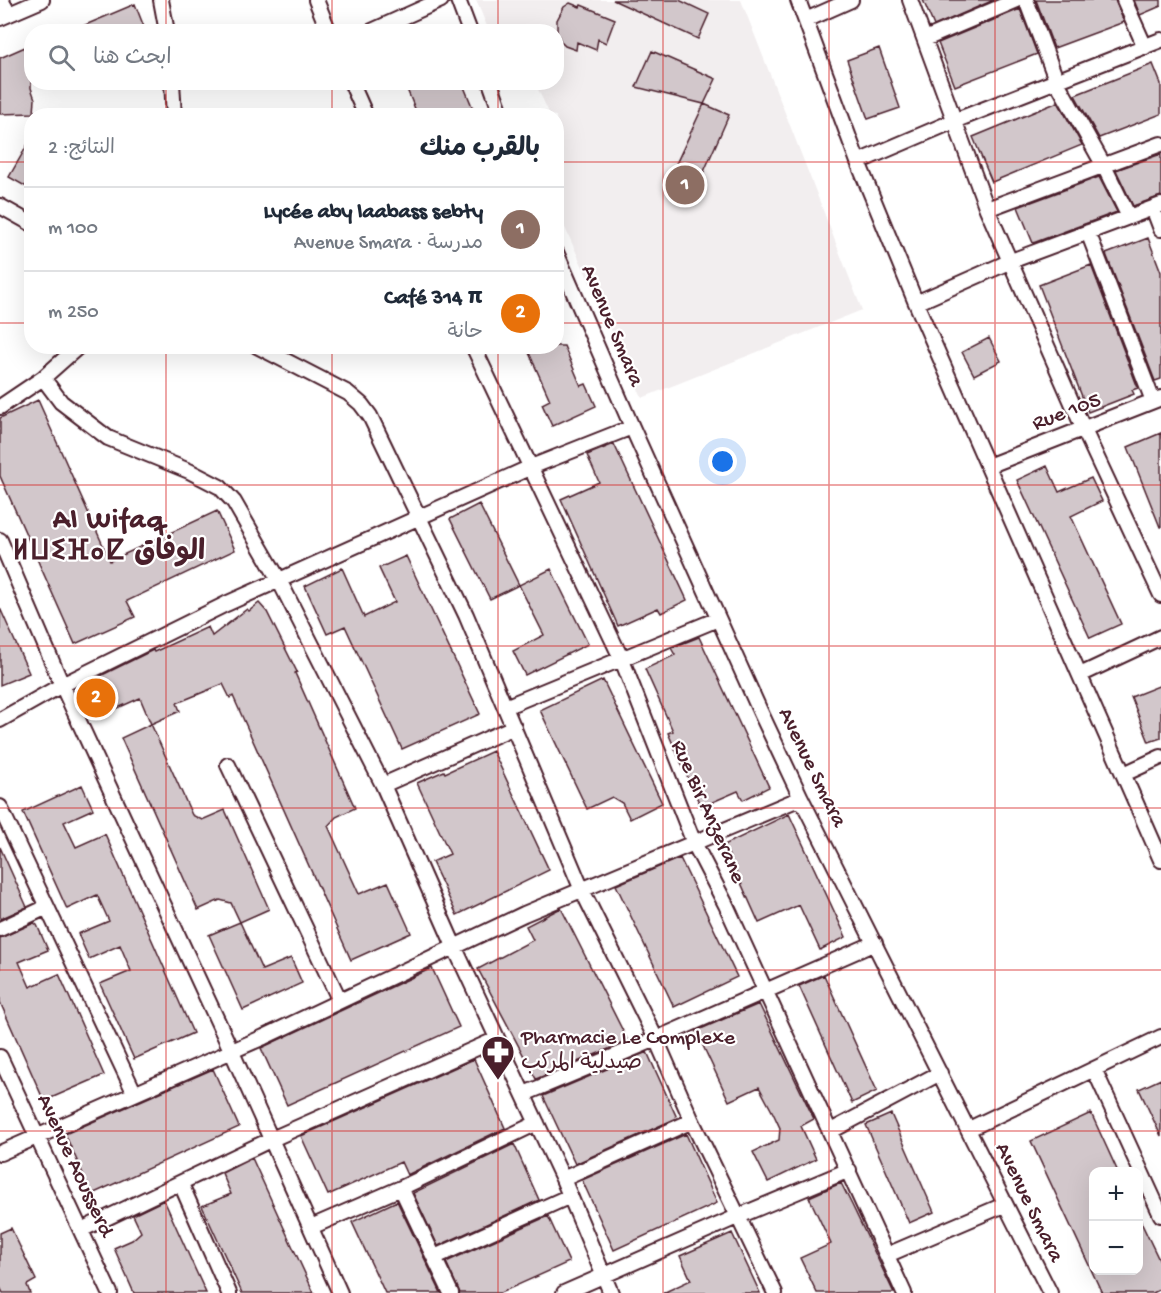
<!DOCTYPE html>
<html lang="ar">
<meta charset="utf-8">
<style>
body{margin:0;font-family:"Gochi Hand","Playpen Sans Arabic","Noto Sans Tifinagh",sans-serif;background:#f6f6f7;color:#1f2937;direction:rtl}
.controls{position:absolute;right:18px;bottom:18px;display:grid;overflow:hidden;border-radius:12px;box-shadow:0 6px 24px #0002}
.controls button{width:54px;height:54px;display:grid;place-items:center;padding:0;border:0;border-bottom:2px solid #e0e1e3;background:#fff;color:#1f2937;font:30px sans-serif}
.you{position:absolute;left:723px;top:462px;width:21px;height:21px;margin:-15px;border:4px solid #fff;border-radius:50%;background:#1a73e8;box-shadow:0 0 0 9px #1a73e833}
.badge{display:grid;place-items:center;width:39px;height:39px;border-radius:50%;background:#4a1f2b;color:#fff;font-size:20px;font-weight:700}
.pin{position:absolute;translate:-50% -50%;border:3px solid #fff;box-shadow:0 2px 6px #0006}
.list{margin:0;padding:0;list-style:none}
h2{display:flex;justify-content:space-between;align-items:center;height:78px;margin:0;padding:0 24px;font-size:26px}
h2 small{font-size:20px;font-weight:400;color:#747a83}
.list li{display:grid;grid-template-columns:39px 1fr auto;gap:18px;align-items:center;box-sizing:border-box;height:84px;padding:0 24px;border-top:2px solid #e0e1e3}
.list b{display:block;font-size:22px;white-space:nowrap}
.list p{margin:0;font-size:20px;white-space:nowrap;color:#747a83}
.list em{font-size:20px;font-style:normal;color:#747a83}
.icon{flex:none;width:33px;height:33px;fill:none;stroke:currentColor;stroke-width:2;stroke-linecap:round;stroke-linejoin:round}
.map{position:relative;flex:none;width:1161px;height:1293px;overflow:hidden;direction:ltr}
.search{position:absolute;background:#fff;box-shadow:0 6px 24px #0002;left:24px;top:24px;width:540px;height:66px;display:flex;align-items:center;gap:15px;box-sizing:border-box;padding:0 21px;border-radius:24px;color:#747a83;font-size:22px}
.panel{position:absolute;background:#fff;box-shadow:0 6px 24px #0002;left:24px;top:108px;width:540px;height:246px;border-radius:24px;direction:rtl}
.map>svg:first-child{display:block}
.built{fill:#f2eeef}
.building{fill:#d2c7cb;stroke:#4a1f2b;stroke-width:1.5}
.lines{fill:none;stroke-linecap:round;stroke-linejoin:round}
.minor-casing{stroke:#4a1f2b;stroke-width:18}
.minor{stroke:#fff;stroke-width:14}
.grid{fill:none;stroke:#d62828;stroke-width:1.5;stroke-opacity:0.55}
.labels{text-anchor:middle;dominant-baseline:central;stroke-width:4.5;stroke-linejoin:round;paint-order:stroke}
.street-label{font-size:22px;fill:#4a1f2b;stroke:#fff}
.poi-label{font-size:22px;fill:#4a1f2b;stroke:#fff;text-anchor:start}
.district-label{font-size:28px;font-weight:bold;letter-spacing:1.5px;fill:#4a1f2b;stroke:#fff}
</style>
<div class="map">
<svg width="1161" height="1293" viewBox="0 0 1161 1293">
<rect width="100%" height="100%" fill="#fff"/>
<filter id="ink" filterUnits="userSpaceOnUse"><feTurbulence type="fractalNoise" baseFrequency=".0167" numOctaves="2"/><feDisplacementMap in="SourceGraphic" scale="12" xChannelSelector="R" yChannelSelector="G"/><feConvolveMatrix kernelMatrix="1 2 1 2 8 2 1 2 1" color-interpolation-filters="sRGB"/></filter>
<g filter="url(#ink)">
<!-- built -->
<path class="built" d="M476 0H741L862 310 642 398 557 210V160L561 138 557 129 556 116 550 115 535 83 556 82V32L489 31Z"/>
<!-- building -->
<path class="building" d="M613 0H679L709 14 698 39Z
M923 0H994L934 26Z
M1036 0H1115L1124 22 1054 48Z
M1134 0H1161V6L1140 15Z
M570 3 580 7 581 5 615 19 606 43 598 39 596 50 577 42 576 50 565 46 561 42 557 32V20L564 7Z
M135 4 146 32H71V31Z
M1020 9 1037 54 955 86 938 43Z
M32 44 31 88 35 99 34 113 0 114V58Z
M879 48 900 108 868 119 847 60Z
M652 51 716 79 704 104 636 87Z
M1153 64 1161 84V114L1099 138 1075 95Z
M404 82H462L476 116H418Z
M1058 102 1082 145 992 182 973 137Z
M704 104 729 115 702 176 676 164Z
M32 137V190L9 177Z
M1161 154V196L1133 206 1116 170Z
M1099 177 1117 212 1033 243 1018 207Z
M1148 238 1161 272V379L1155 381 1106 254Z
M1091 265 1138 388 1132 390 1134 394 1088 412 1039 285Z
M989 338 1001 361 974 375 962 352Z
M526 346H564L581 386 586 384 596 406 552 426 542 404 550 400Z
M38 400 110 561 217 511 235 550 127 601 135 617 75 644 0 476V418Z
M1161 433V527H1160L1128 447Z
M614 444 687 600 661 613 658 608 618 626 561 499 599 482 587 455Z
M1047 466 1059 492 1091 478 1102 501 1071 516 1121 624 1090 638 1017 480Z
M479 504 519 585 490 599 450 519Z
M406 556 480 714 402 749 345 626 327 634 305 586 342 568 364 617 395 602 379 568Z
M551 569 588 644 525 675 513 651 544 635 519 585Z
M259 603 267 612 297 672 295 673 355 808 336 817 328 826 359 894 388 882 411 933 351 960 233 696 230 698 223 684 177 703 180 711 151 724 140 698 109 712 94 679 153 650 154 652 208 627 212 636 247 609 249 611Z
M0 608 29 673 0 685Z
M699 637 769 787 743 800 738 791 701 807 668 733 673 731 645 669 675 655 671 648Z
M603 680 662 803 630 819 622 803 612 797 587 809 540 710Z
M1161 685V738L1149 742 1131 697Z
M151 724 192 815 202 820 225 810 269 909 240 922 231 903 220 900 198 910 121 738Z
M493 751 549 870 457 915 432 862 450 854 417 783 444 771 445 773Z
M82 785 93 809 64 822 76 847 105 834 193 1033 134 1059 100 984 131 971 120 945 89 959 78 934 109 921 97 895 67 909 23 812Z
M789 814 846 937 820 950 799 905 759 923 724 845Z
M0 847 27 907 0 919Z
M680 858 737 977 674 1007 616 885Z
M561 908 628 1041 536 1079 478 969 533 940 526 926Z
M240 922 262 970 291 958 302 983 243 1010 209 935Z
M34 923 37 925 48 950 19 962 30 987 59 974 104 1075 44 1101 0 1002V938Z
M432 968 459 1027 287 1105 261 1048Z
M824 975 877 1091 852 1103 799 986Z
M759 1004 814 1119 801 1126 816 1159 768 1182 753 1152 779 1140 780 1128 773 1113 759 1087 729 1101 696 1031Z
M647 1052 677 1118 575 1164 543 1096Z
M474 1059 505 1128 407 1175 401 1162 328 1195 301 1136Z
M213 1069 239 1127 92 1194 65 1134Z
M1161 1079V1136L1139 1089Z
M1091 1113 1118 1172H1094V1270H1138V1216L1161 1264V1289L1153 1293H1102L1031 1141Z
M891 1114 934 1212 909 1223 866 1125Z
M686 1134 717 1203 614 1250 582 1180Z
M514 1144 539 1200 438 1246 413 1193Z
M252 1158 284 1228 314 1293H242L202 1206 231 1194 222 1173Z
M841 1183 852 1205 894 1293H817L800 1258 831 1244 809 1197Z
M164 1200 195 1269 206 1293H134L114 1248 132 1240 141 1232 133 1215Z
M397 1201 441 1293H385L352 1222Z
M548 1216 569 1262 500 1293H460L446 1262Z
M11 1228 36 1280 27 1285 30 1293H3L0 1287V1233Z
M732 1233 760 1293H663L691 1280 680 1256Z"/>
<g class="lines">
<!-- minor casing -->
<g class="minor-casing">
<path id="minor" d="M1 0 9 14
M161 0 167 32
M316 0 329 32
M458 0 470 32
M798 0 858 162 916 303 1161 860
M910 0 987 209 1084 430 1161 595
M1026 0 1057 82 1104 166 1129 217
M1124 0 1145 47
M0 18 42 0
M806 20 851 0
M370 32 441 0
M925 39 1017 0
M172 82 174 116
M351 82 366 116
M490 82 502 116
M858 162 954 121 1161 40
M0 206 32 224
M1153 208 1161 229
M987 209 1161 144
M1088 232 1153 401
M556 252 632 427 760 711 801 798 1050 1293
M916 303 1011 261 1161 205
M257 346 348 393 361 404 370 416 466 615 582 890 656 1039 692 1121 775 1293
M473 346 622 660 694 843 726 905 904 1293
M43 378 61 402 108 438 189 471 220 487 234 502 279 580 383 785 454 946 563 1179 611 1293
M0 407 43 378 79 346
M988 466 1161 398
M0 540 62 685 231 1050 340 1293
M1080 675 1161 637
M505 707 718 619
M0 720 62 685 226 604 531 467 632 427
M228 765 340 1001
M1124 774 1161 757
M383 785 514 727
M0 807 134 1092
M0 929 47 907
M0 1057 110 1293
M1094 1069 1161 1215
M524 1094 656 1039 875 943
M969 1129 1161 1037
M831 1131 940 1073
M0 1153 264 1037 524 914 801 798
M563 1179 692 1121
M181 1184 229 1293
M401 1188 451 1293
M311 1227 401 1188 537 1123
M81 1230 272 1139 497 1039
M887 1255 1004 1205
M435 1257 570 1196
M564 1293 739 1216 849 1170"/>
</g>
<!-- minor -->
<use href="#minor" class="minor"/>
</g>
</g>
<!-- grid -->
<path class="grid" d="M166 0V32M332 0V32M498 0V32M663 0V1293M829 0V1293M995 0V1293M166 82V116M332 82V116M498 82V116M0 162H32M556 162H1161M0 323H32M556 323H1161M166 346V1293M332 346V1293M498 346V1293M0 485H1161M0 646H1161M0 808H1161M0 970H1161M0 1131H1161"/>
<!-- icons -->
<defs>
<g id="pharmacy-pin" transform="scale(1.725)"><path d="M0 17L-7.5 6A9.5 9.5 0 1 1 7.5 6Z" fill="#4a1f2b" stroke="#fff"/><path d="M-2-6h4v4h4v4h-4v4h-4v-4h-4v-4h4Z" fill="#fff"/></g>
</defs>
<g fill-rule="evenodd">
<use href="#pharmacy-pin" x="498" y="1052"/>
</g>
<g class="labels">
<!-- street labels -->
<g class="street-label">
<text transform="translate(611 326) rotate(67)">Avenue Smara</text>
<text transform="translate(1067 413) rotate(-21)">Rue 105</text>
<text transform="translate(811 768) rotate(64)">Avenue Smara</text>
<text transform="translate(707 812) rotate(66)">Rue Bir Anzerane</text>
<text transform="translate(74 1166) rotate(65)">Avenue Aousserd</text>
<text transform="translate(1028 1203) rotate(64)">Avenue Smara</text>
</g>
<!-- poi labels -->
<g class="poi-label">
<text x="521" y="1039">Pharmacie Le Complexe<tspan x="521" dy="25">صيدلية المركب</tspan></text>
</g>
<!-- district labels -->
<g class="district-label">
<text x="109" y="521">Al Wifaq<tspan x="109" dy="32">ⵍⵡⵉⴼⴰⵇ الوفاق</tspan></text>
</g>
</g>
</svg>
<div class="controls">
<button>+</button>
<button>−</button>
</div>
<div class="you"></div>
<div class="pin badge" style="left:685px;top:185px;background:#8d6e63">1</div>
<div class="pin badge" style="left:96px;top:698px;background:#e8710a">2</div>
<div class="search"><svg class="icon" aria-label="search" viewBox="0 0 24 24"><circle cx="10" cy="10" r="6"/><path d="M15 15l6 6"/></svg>ابحث هنا</div>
<section class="panel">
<h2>بالقرب منك<small>النتائج: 2</small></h2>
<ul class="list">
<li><span class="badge" style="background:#8d6e63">1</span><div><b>Lycée aby laabass sebty</b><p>مدرسة · Avenue Smara</p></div><em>100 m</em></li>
<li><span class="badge" style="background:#e8710a">2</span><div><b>Café 314 π</b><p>حانة</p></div><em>250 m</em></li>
</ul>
</section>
</div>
